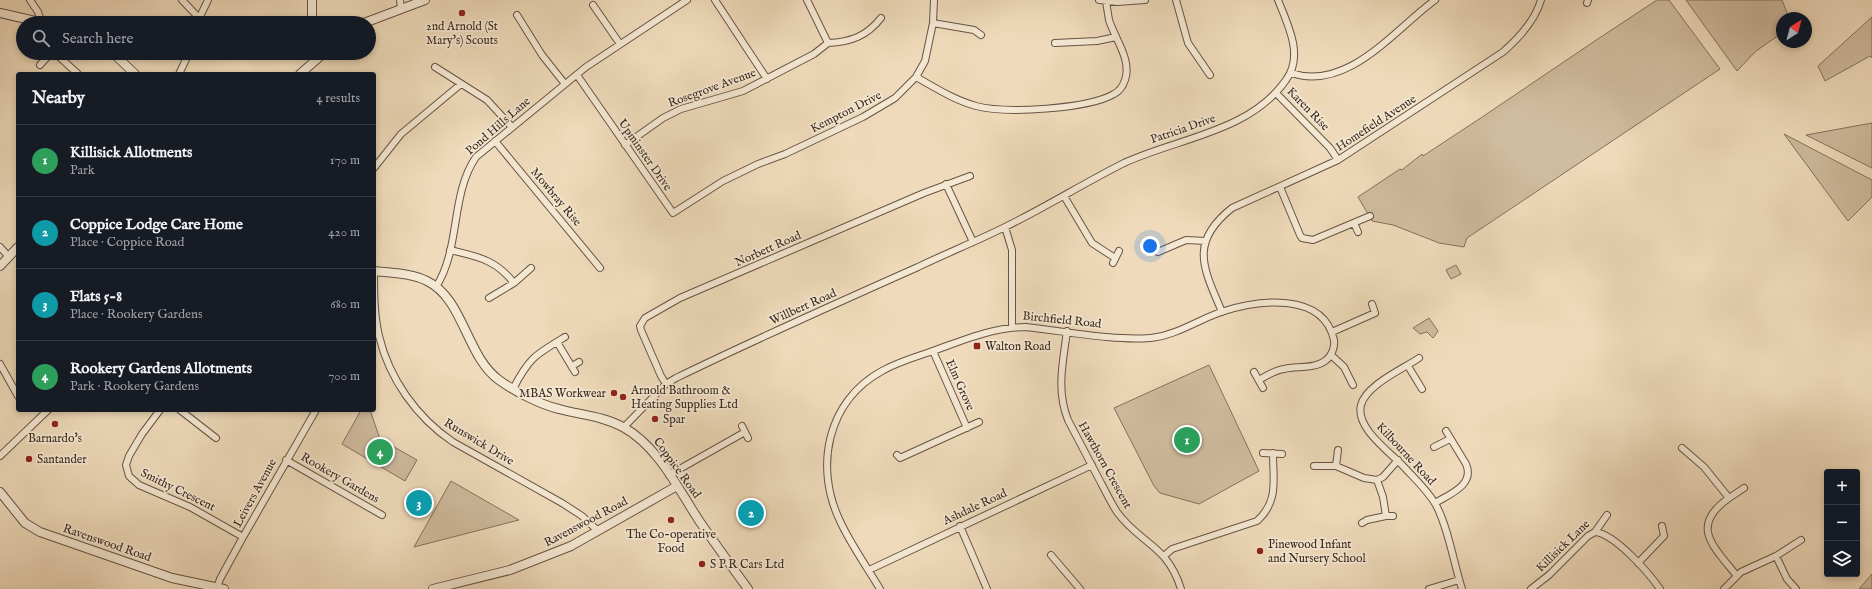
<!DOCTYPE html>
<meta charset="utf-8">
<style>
body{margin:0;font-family:"IM FELL English",serif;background:#20242c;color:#f1f3f6}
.controls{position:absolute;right:12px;bottom:12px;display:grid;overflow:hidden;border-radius:4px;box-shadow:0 2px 6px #0003}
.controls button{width:36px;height:36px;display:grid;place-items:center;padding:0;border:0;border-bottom:1px solid #363941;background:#171b24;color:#f1f3f6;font:20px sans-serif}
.compass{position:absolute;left:1776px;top:12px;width:36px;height:36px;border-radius:50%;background:#171b24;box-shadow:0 2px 6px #0003;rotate:36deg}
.you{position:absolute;left:1150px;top:246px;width:14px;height:14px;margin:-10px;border:3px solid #fff;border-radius:50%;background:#1a73e8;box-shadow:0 0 0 6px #1a73e833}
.badge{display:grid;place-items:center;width:26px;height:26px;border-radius:50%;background:#db2777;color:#fff;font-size:13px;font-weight:700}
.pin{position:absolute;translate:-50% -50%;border:2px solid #fff;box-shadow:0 1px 4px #0006}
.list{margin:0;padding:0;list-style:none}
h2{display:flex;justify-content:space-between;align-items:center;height:52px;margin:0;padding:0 16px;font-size:17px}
h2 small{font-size:13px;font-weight:400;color:#9ea1a6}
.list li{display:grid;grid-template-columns:26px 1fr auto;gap:12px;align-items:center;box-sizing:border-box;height:72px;padding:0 16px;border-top:1px solid #363941}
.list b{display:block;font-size:15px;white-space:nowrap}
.list p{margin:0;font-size:13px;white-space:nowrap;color:#9ea1a6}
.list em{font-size:13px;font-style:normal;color:#9ea1a6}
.icon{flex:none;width:22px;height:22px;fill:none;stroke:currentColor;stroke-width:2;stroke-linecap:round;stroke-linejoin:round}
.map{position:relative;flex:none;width:1872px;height:589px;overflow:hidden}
.search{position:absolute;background:#171b24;box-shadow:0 2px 6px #0003;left:16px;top:16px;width:360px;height:44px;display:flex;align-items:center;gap:10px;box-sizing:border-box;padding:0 14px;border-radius:22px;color:#9ea1a6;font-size:15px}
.panel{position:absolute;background:#171b24;box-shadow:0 2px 6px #0003;left:16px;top:72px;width:360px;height:340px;border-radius:4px}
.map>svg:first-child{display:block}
.green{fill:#d0bca0;stroke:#84725f}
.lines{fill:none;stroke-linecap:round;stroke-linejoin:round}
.minor-casing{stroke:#665445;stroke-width:8}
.tertiary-casing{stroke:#665445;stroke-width:10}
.minor{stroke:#f5e8d3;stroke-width:6}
.tertiary{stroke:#f5e8d3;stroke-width:8}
.poi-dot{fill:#8f2418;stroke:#f5e8d3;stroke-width:1.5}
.labels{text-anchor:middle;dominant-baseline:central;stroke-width:3.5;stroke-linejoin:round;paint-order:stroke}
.poi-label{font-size:12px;fill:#39271e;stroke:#f5e8d3;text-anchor:start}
.street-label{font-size:12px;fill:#39271e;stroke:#f5e8d3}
</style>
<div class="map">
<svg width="1872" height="589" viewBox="0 0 1872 589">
<rect width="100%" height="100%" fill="#efdbbb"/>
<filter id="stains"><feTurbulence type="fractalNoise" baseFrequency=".005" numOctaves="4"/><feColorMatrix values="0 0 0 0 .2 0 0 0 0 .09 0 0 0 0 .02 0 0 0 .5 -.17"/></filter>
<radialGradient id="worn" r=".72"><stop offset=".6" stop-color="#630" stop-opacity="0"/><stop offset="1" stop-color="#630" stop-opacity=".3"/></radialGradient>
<!-- green -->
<path class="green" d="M1657 0H1669L1720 69 1467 238 1464 247 1439 243 1393 225 1372 221 1358 197 1400 169 1402 170 1422 154 1423 156C1502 105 1578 51 1657 0Z
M1686 0H1782L1789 18H1782V33L1756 51 1737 71Z
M1872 17V58L1870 56 1825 81 1818 66Z
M1872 123V168L1806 135Z
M1784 134 1872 180V197L1848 221Z
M1456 265 1461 274 1451 279 1446 270Z
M1429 318 1438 331 1433 338 1427 332 1420 334 1413 328Z
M1209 365 1259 471 1199 504 1160 493 1154 486 1114 408Z
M361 410H370L380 439 417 460 405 481 342 444Z
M451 481 519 520 414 547Z
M1872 574V589H1859Z"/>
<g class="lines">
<!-- minor casing -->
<g class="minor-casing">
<path id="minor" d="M30 0 38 12 42 23
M182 0 199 18
M400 0 401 8
M715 0 767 79
M807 0 828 43
M1099 0 1117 2 1145 0
M1176 0 1188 43 1210 75
M1587 3 1588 0
M593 5 620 44
M517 15 542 55 565 84
M197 23 208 0
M933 23 974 30 981 35
M828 43C851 42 867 36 881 18
M1055 43 1097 41 1116 37
M55 53 78 74
M40 65 51 53
M435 67 487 100 512 127
M1291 73C1348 92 1395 29 1435 0
M179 74 189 53
M577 75 673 213 723 181 758 164 785 154 863 117 895 98 916 77 925 61 933 23 934 0
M916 77C936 88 954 100 976 106 1006 114 1088 109 1114 94 1120 91 1123 86 1125 80 1132 60 1115 39 1109 20 1108 14 1107 7 1106 2
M1276 93 1330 148 1338 160
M495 141 600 268
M625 145 663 118 681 109 743 91 814 54 828 43
M374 168 401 134 461 84
M946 184 973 242
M1280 187 1300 235 1302 238 1313 240 1370 216
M1064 196 1092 243 1115 258
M1354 223 1358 232
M1005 227 1012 250V327
M0 247 9 257
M450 250C478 257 495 259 514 283
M1158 252 1186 240 1206 241
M1113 263 1119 251
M374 271C374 292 374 315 379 336 389 378 416 417 453 442L562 503 582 516 597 530
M436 287C461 248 450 195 476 157L586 67 687 0
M489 298 514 283 531 268
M1222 312C1204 269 1188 243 1232 208L1338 160 1503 52C1519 38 1535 21 1541 0
M1067 331C1063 362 1056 390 1068 420 1079 441 1090 462 1101 483 1106 492 1111 503 1117 512 1140 544 1167 544 1181 589
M1332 332 1375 313 1372 304
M557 342 575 372
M933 351 967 428
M1331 355 1344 367 1353 385
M1419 358C1403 369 1366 385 1361 405 1355 428 1390 452 1404 467 1415 479 1428 491 1436 505 1448 527 1454 564 1462 589
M0 364 18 396
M572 366 579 362
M1408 366 1422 389
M1254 372 1263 388
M666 384 661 376 641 330 640 326 645 318 680 298 924 193 970 176
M513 389C529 358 535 355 565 337
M160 410 142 434 129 456 126 465 129 476 139 485 190 507 243 537
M180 410 216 438
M742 426 748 438
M624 427 666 384 676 378C756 339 837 303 918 267 947 253 977 241 1005 227 1046 207 1084 183 1124 163 1178 138 1250 132 1286 80 1304 56 1288 25 1278 0
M1434 447 1450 439
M1682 448 1704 467 1729 498C1689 526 1713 546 1737 576
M1263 453 1282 454
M897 455 900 458 979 422
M0 456 48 410
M286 460 382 515
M1314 466H1336L1364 478 1377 480 1383 477 1398 460
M1336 466 1338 450
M669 475 745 432
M1377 480 1383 497 1386 516H1393
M1729 498 1744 488
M1435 503C1450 494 1475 485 1466 464L1446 431
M1362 523 1367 520 1386 516
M960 526 987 589
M1595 532C1615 534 1649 573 1660 589
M1051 555 1080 589
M1164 556 1172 549 1257 521C1279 501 1273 480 1273 453
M1776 556 1787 579 1796 589
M1638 563 1664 536 1662 526
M869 570 1092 465
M217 588 220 579 243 537 316 410
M880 589C867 567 851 545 840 521 814 467 827 401 882 371 896 363 912 358 927 353 959 342 992 327 1026 327 1064 331 1113 341 1150 338 1175 336 1198 320 1221 312 1257 300 1323 291 1334 340 1335 347 1332 356 1325 361 1314 369 1296 366 1284 369 1275 370 1266 376 1259 380
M1429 589 1459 580
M1531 589 1549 575 1588 536 1595 532 1607 515
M1724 589 1741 572 1776 556 1801 540"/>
</g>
<!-- tertiary casing -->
<g class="tertiary-casing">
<path id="tertiary" d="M312 0V23
M0 13 44 23
M364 23 425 0
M113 53 135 74
M300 74 324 53
M0 266 18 247
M374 271C391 273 411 273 427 281 464 299 466 356 499 380 514 391 541 405 559 409 580 415 603 416 623 427 659 447 678 489 700 522 716 545 732 567 748 589
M0 492 25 523 40 532 172 578 224 589
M433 589 510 570 571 546 677 486"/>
</g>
<!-- minor -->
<use href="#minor" class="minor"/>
<!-- tertiary -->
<use href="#tertiary" class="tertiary"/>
</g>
<!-- markers -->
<g class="poi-dot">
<circle cx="462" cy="13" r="4"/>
<rect x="973" y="342" width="8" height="8" rx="2"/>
<circle cx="614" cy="393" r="4"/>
<circle cx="623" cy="397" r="4"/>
<circle cx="655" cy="419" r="4"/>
<circle cx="55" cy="424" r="4"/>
<circle cx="29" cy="459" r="4"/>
<circle cx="671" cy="520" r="4"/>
<circle cx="1260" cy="551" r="4"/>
<circle cx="702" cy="564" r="4"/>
</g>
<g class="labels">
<!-- poi labels -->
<g class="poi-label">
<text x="462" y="26" text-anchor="middle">2nd Arnold (St<tspan x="462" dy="14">Mary's) Scouts</tspan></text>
<text x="985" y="346">Walton Road</text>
<text x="631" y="390">Arnold Bathroom &amp;<tspan x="631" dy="14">Heating Supplies Ltd</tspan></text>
<text x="606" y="393" text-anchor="end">MBAS Workwear</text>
<text x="663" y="419">Spar</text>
<text x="55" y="438" text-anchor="middle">Barnardo's</text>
<text x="37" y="459">Santander</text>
<text x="671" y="534" text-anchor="middle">The Co-operative<tspan x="671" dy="14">Food</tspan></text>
<text x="1268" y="544">Pinewood Infant<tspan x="1268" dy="14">and Nursery School</tspan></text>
<text x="710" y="564">S P R Cars Ltd</text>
</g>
<!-- street labels -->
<g class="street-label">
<text transform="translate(712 88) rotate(-20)">Rosegrove Avenue</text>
<text transform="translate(1308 109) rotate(46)">Karen Rise</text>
<text transform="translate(846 112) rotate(-27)">Kempton Drive</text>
<text transform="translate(1376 123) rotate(-33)">Homefield Avenue</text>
<text transform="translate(498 126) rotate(-41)">Pond Hills Lane</text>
<text transform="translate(1183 129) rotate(-19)">Patricia Drive</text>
<text transform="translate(645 155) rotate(55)">Upminster Drive</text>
<text transform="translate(556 197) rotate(50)">Mowbray Rise</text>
<text transform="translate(768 249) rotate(-24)">Norbett Road</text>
<text transform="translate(803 307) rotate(-24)">Willbert Road</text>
<text transform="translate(1062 320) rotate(6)">Birchfield Road</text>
<text transform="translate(960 385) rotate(66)">Elm Grove</text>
<text transform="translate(479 442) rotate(31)">Runswick Drive</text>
<text transform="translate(1406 454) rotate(47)">Kilbourne Road</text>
<text transform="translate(1105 465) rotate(61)">Hawthorn Crescent</text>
<text transform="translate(677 468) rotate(54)">Coppice Road</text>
<text transform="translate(340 478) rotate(30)">Rookery Gardens</text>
<text transform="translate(178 490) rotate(26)">Smithy Crescent</text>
<text transform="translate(255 493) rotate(-61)">Leivers Avenue</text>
<text transform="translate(975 507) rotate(-25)">Ashdale Road</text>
<text transform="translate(586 522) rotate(-28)">Ravenswood Road</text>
<text transform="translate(107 543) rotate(19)">Ravenswood Road</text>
<text transform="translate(1563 546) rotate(-44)">Killisick Lane</text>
</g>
</g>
<rect width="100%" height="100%" filter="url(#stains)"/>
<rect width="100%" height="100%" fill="url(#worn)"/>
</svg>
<div class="controls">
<button>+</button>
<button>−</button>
<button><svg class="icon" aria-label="layers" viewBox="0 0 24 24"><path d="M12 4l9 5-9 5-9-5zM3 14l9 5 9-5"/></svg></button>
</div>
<svg class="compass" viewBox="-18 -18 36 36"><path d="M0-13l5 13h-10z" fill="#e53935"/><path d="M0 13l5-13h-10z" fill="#9ea1a6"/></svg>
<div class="you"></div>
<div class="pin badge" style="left:1187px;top:440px;background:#2e9e5b">1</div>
<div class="pin badge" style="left:751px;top:513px;background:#0f9aa8">2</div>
<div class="pin badge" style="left:419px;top:503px;background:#0f9aa8">3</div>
<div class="pin badge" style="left:380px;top:452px;background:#2e9e5b">4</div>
<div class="search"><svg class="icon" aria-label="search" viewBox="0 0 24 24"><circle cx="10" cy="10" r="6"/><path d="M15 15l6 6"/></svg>Search here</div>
<section class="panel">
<h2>Nearby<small>4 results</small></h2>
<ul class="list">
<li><span class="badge" style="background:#2e9e5b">1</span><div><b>Killisick Allotments</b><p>Park</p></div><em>170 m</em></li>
<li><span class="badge" style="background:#0f9aa8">2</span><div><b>Coppice Lodge Care Home</b><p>Place · Coppice Road</p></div><em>420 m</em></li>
<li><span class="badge" style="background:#0f9aa8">3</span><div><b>Flats 5-8</b><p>Place · Rookery Gardens</p></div><em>680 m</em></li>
<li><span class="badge" style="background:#2e9e5b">4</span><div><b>Rookery Gardens Allotments</b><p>Park · Rookery Gardens</p></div><em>700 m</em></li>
</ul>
</section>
</div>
